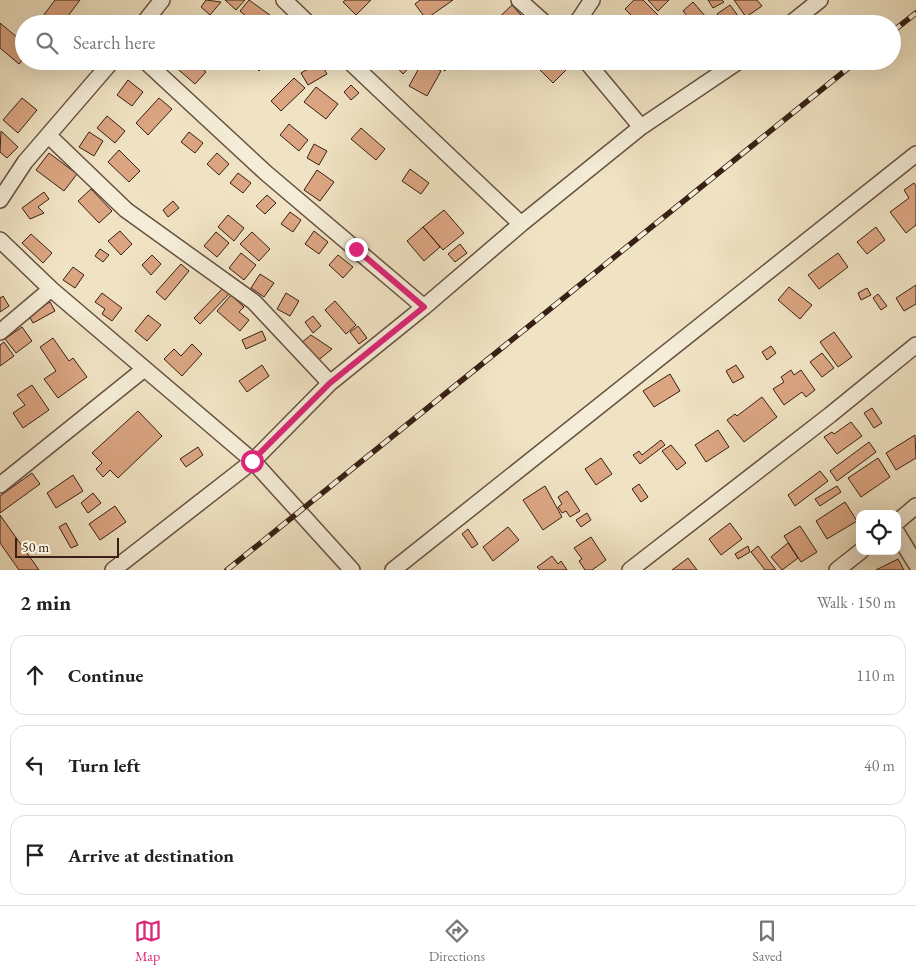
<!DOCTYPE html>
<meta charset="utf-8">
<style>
body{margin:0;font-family:"EB Garamond",serif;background:#f2f2f2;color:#222}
.controls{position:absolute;right:15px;bottom:15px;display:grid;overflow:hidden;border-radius:10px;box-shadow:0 5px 20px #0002}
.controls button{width:45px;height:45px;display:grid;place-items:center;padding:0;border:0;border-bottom:1px solid #e0e0e0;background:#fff;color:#222;font:25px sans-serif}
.scale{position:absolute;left:15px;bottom:12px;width:104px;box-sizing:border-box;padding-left:5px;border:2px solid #382014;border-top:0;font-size:14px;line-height:18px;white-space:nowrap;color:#382014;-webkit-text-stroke:4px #f5edd8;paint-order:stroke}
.stop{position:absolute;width:15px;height:15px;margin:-11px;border:4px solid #db2777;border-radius:50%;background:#fff}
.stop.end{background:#db2777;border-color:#fff;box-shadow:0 1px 5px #0008}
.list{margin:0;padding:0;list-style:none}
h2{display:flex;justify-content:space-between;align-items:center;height:65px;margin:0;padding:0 20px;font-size:21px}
h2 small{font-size:16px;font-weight:400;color:#767676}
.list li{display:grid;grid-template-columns:32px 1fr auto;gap:15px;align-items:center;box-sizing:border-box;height:80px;margin:0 10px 10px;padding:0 10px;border:1px solid #e0e0e0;border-radius:15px}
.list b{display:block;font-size:19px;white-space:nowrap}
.list em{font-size:16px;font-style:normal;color:#767676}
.icon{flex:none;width:28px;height:28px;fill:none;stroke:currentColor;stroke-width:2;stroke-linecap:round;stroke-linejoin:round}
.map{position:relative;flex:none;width:916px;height:570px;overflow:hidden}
.search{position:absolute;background:#fff;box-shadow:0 5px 20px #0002;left:15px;right:15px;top:15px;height:55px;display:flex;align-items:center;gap:12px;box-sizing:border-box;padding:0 18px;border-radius:28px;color:#767676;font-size:19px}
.sheet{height:335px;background:#fff}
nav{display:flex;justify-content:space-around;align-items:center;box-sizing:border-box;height:70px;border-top:1px solid #e0e0e0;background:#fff;font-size:14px;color:#767676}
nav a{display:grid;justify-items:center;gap:2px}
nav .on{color:#db2777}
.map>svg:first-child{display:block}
.building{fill:#dba582;stroke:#382014}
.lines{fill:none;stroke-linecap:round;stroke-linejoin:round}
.street-casing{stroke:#665140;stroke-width:18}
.street{stroke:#f5edd8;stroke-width:15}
.rail-casing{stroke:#382014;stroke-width:5.5}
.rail{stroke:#f5edd8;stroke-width:4;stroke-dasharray:11;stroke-linecap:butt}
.route{stroke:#db2777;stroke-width:6}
</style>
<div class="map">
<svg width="916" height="570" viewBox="0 0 916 570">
<rect width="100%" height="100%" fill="#f0e3c3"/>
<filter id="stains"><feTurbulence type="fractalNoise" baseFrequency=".004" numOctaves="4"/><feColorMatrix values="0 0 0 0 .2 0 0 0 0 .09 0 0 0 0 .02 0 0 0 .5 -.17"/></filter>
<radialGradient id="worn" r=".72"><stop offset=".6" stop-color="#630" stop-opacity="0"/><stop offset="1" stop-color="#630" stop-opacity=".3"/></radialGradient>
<!-- building -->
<path class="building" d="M55 0H80L62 24H37Z
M206 0 221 2 210 15 201 7Z
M225 0H245L236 10Z
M249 0 274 18 269 24H255L240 11Z
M346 0H371L356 15 343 2Z
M420 0H453L426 19 415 4Z
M634 0H643L662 19 656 24H640L625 9Z
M648 0H669L658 11Z
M708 0H722L724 2 713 8Z
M734 0H757L762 6 746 17Z
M693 2 706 17 698 24H694L683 11Z
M512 5 529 24H492Z
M730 5 741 20 735 24H724L717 14Z
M0 23 24 43V58L19 64 0 48Z
M176 61H194L206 72 195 84 173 65Z
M251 61H269L259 71Z
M391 61H416L403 74Z
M423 61 441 71 427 96 409 86Z
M432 61H452L445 71Z
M531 61H572L573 63 553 83Z
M320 62 327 74 308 85 301 73Z
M294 78 305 88 281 111 271 101Z
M128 80 143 92 132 106 117 95Z
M351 85 359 93 351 100 344 92Z
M316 87 338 104 326 119 304 102Z
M22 98 37 110 18 133 3 120Z
M159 98 172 109 148 135 136 123Z
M107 116 125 131 115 143 97 128Z
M289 124 308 140 299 151 280 135Z
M361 128 385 149 376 160 351 139Z
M1 131 18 147 7 158 0 152Z
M89 132 103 141 94 156 79 147Z
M189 132 203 143 195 153 181 142Z
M314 144 327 151 319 165 307 158Z
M119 150 140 171 129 182 108 162Z
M49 153 77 174 64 191 36 170Z
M217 153 229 164 219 175 207 164Z
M410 169 429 183 421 194 402 181Z
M317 170 334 182 320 201 304 190Z
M238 173 251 183 243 193 230 183Z
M914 183 916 186V225L906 233 890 212 909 198 904 190Z
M91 189 112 211 99 223 78 201Z
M44 192 49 199 38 207 44 213 30 219 22 208Z
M267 195 276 203 265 214 256 206Z
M173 201 179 208 168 217 163 210Z
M444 210 464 233 443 250 423 227Z
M290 212 301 220 293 232 281 224Z
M228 215 244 228 234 241 218 227Z
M423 227 440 247 424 261 407 241Z
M876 227 885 240 867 254 857 242Z
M120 231 132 244 121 255 108 241Z
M314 231 328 242 319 254 305 244Z
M216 232 229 243 217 257 204 246Z
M252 232 270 249 259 261 240 244Z
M31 234 52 253 43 263 22 243Z
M460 244 467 253 455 262 448 254Z
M100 249 109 255 103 262 95 256Z
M241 253 256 265 244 280 229 268Z
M838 253 848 267 819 289 808 275Z
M152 255 161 264 151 275 142 265Z
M338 255 353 267 343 278 329 265Z
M181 264 189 271 165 300 156 292Z
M73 267 84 275 75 288 63 280Z
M260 274 274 283 264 297 251 288Z
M226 285 232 291 200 324 194 318Z
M916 285V304L904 311 896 298Z
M789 287 812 305 800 319 778 300Z
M867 288 871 295 861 300 858 293Z
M102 293 122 308 112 321 102 314 105 309 95 302Z
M286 293 299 301 290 316 277 309Z
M878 294 887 306 881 310 873 298Z
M231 295 244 307 239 312 249 320 240 331 217 311Z
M3 296 9 306 0 312V298Z
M335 301 356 325 346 334 325 310Z
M50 302 55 311 33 323 28 314Z
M148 315 161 325 147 341 135 331Z
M313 316 321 326 313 333 305 322Z
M358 326 367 338 359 344 350 332Z
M22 327 32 341 16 353 5 339Z
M262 331 266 340 246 349 242 340Z
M834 332 852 357 838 367 820 342Z
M311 335 332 349 316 362 301 343Z
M53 338 69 361 73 358 87 377 58 398 44 379 56 371 40 347Z
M4 342 14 356 0 366V345Z
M192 344 202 354 182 376 164 359 174 349 181 356Z
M771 346 776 353 767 360 762 352Z
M822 353 834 368 822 377 810 362Z
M262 365 269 376 247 392 239 381Z
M736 365 744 377 733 383 726 371Z
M791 370 794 375 801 370 815 390 806 397 802 392 784 405 773 389 784 382 781 377Z
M670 374 680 391 654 407 643 391Z
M32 385 49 410 23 428 13 413 25 405 17 395Z
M762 397 777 417 744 442 727 420 735 414 737 416Z
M872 408 882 423 874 428 864 413Z
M138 411 162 436 118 478 110 470 103 477 96 469 102 463 92 453Z
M851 422 862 436 837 454 824 437 832 432 834 434Z
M718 430 729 447 706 462 695 445Z
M915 435 916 458 896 470 886 453Z
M661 440 665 445 640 464 633 455 639 451 642 455Z
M869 442 876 452 837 481 830 471Z
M671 445 686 463 677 470 662 451Z
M198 447 203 455 186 467 180 459Z
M601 458 612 474 596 485 585 469Z
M878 458 890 477 861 497 848 478Z
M820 471 828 481 795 506 788 495Z
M32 473 40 484 0 513V496Z
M73 475 83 491 56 508 47 493Z
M639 484 648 497 641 502 632 489Z
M545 486 562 517 543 530 523 500Z
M837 486 841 492 820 506 815 499Z
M567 491 580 511 570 517 566 511 562 513 558 507 562 504 558 497Z
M93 493 101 503 88 513 81 503Z
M845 502 857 521 827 539 816 521Z
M115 506 126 522 100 540 89 524Z
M587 513 591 520 581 527 576 520Z
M0 515 39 570H19L0 543Z
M66 523 78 545 71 548 59 527Z
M730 523 742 539 721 555 709 539Z
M800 526 817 552 801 562 784 536Z
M508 527 519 540 493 561 483 547Z
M468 529 478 544 472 548 462 534Z
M591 537 606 560 592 570H585L579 561 582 559 574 548Z
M788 543 798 558 782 570 771 557Z
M748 546 750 552 738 559 735 554Z
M758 546 776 570H765L751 552Z
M552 556 558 564 561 561 567 570H540L537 567Z
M688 558 697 570H672Z
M898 559 904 570H876Z"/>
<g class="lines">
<!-- street casing -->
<g class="street-casing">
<path id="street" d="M284 0 309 24
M519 0 546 24
M143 24 162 0
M576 24 592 0
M790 24 820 0
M145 61 266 173 424 307
M349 61 521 224
M586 61 641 127
M49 136 126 210 254 302 330 383
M0 200 25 162 112 61
M0 240 51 289 253 461 352 570
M0 332 51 289
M0 485 143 370
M897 522 916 506
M897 533 916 564
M113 570 253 461 330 383 424 307 521 224 641 127 739 61
M393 570 916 154
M630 570 830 415 916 345
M837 570 861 551"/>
</g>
<!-- street -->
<use href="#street" class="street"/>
<!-- rail casing -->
<g class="rail-casing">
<path id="rail" d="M892 32 916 13
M227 570 857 61"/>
</g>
<!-- rail -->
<use href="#rail" class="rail"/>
</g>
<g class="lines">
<!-- route -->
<path class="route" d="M252 461 330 383 424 307 356 249"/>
</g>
<rect width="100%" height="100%" filter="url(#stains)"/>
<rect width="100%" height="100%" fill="url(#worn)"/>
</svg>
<div class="controls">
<button><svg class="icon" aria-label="locate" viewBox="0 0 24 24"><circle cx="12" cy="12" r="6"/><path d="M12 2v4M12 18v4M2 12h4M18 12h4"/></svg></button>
</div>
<div class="scale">50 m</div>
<div class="stop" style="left:252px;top:461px"></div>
<div class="stop end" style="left:356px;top:249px"></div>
<div class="search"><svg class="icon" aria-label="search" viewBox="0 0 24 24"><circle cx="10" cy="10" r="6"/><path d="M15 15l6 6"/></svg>Search here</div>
</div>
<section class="sheet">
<h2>2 min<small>Walk · 150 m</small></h2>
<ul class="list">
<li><svg class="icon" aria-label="ahead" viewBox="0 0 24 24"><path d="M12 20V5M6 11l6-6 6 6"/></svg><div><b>Continue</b></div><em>110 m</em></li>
<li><svg class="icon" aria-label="left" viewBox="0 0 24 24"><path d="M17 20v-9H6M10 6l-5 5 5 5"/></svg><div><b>Turn left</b></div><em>40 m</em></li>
<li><svg class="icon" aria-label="arrive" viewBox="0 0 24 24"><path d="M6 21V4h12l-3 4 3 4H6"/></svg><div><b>Arrive at destination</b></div></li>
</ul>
</section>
<nav>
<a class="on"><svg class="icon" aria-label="map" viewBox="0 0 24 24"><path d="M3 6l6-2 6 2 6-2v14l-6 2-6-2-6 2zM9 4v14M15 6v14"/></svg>Map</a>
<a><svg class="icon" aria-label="directions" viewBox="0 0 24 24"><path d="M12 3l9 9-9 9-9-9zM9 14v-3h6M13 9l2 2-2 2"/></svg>Directions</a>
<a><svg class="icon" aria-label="saved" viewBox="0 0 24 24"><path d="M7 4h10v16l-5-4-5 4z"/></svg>Saved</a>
</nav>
